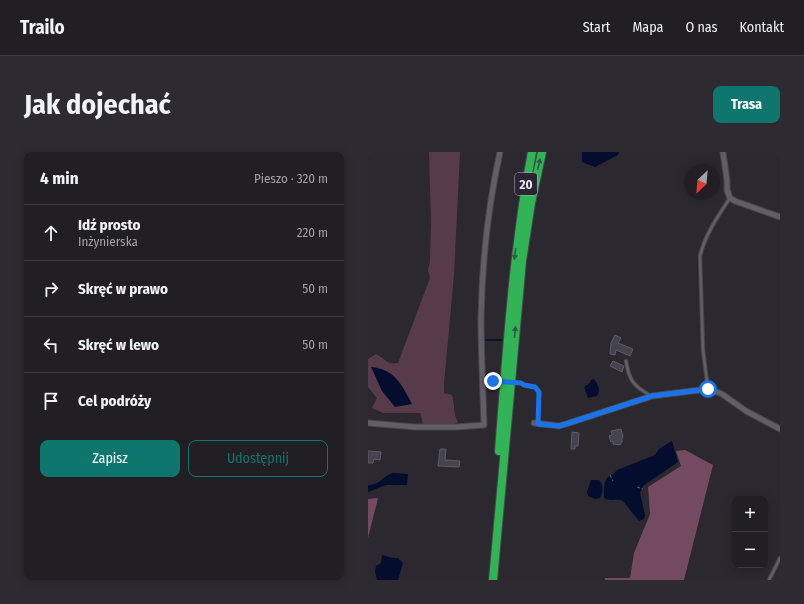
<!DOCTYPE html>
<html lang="pl">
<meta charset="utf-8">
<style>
body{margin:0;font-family:"Fira Sans Condensed",sans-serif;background:#2d2b31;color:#f1f3f6}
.controls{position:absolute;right:12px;bottom:12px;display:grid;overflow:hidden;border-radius:8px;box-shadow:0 2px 10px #0003}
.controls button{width:36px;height:36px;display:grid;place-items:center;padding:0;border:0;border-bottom:1px solid #3e3c41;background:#211e24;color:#f1f3f6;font:20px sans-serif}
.compass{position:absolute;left:316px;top:12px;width:36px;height:36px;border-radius:50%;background:#211e24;box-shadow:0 2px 10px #0003;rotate:206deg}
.stop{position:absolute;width:12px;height:12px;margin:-9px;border:3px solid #1a73e8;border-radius:50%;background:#fff}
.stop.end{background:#1a73e8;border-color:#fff;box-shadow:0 1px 4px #0008}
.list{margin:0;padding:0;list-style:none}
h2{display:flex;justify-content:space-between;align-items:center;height:52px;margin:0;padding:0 16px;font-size:17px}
h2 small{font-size:13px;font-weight:400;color:#a2a2a6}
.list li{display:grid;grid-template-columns:26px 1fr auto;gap:12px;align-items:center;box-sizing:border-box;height:56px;padding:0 16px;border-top:1px solid #3e3c41}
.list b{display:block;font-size:15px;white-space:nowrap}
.list p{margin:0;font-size:13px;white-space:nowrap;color:#a2a2a6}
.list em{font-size:13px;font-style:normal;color:#a2a2a6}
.actions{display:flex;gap:8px;padding:12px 16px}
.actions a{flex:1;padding:9px 0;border:1px solid #0f766e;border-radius:8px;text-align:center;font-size:14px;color:#0f766e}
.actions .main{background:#0f766e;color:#fff}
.icon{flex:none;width:22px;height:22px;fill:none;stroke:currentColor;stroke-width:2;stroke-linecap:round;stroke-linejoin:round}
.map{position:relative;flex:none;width:412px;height:428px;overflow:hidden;border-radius:8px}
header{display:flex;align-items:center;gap:24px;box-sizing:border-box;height:56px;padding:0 20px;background:#211e24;border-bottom:1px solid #3e3c41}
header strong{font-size:19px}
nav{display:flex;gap:22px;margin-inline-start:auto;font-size:14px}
.intro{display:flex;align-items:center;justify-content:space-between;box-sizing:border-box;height:96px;padding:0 24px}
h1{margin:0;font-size:28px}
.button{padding:10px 18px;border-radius:8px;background:#0f766e;color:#fff;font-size:14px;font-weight:700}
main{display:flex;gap:24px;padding:0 24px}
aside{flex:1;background:#211e24;border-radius:8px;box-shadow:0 2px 10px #0003}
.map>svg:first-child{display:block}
.green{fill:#583b4b}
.forest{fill:#744a61}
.water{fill:#040d2d}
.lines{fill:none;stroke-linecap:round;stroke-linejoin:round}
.stream{stroke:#040d2d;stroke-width:1.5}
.building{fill:#454350;stroke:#5d5b63}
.lane-casing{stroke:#48454c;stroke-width:4.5}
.street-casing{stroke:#48454c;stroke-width:7}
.fast-casing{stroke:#48454c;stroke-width:10}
.path{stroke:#646267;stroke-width:1;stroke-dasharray:3 2;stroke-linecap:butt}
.lane{stroke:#625e65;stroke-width:2.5}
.street{stroke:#625e65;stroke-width:5}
.fast{stroke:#30b455;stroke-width:8}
.oneway{fill:#2d5e41}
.route{stroke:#1a73e8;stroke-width:5}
.labels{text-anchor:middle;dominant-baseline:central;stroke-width:3;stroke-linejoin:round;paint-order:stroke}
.shield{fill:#2b2434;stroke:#b2adba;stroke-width:1}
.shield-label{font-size:13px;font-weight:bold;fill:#ece8f3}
</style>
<header>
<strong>Trailo</strong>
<nav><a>Start</a><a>Mapa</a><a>O nas</a><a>Kontakt</a></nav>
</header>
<div class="intro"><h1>Jak dojechać</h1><a class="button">Trasa</a></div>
<main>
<aside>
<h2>4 min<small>Pieszo · 320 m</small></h2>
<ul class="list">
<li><svg class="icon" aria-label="ahead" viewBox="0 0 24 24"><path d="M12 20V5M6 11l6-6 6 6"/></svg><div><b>Idź prosto</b><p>Inżynierska</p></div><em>220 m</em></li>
<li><svg class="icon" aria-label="right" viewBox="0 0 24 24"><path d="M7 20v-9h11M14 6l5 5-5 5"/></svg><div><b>Skręć w prawo</b></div><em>50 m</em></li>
<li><svg class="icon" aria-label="left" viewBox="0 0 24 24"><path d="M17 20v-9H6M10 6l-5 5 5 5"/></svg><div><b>Skręć w lewo</b></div><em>50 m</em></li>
<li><svg class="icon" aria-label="arrive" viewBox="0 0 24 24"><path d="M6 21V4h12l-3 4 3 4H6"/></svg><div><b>Cel podróży</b></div></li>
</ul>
<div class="actions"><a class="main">Zapisz</a><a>Udostępnij</a></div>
</aside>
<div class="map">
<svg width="412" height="428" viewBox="0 0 412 428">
<rect width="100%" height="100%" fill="#2c2830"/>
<!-- green -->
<path class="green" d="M61 0H92L86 123 76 231V241L84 243C87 253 85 261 90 270L86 272H55L52 261H15L4 256 9 246 0 235V207L8 202C18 207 18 213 30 211L62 126 60 118 62 110 63 69Z"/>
<!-- forest -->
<path class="forest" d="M317 298 345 313 316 428H237V426H262L266 401 282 362 280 335 313 314 308 299Z
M10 346 0 386V347Z"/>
<!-- water -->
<path class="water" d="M214 0H251L250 3 227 15 214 10Z
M3 215C27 217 34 233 44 252L27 255 14 239Z
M226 227C230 233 233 237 229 244L220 246 216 235 222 231 223 228Z
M304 289 310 310 275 334 272 341 277 363 276 367 271 369 255 349C249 346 242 350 236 346 236 339 235 328 241 324 245 322 246 322 249 318L287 303 291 297Z
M25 321 40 322 39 333H18L0 340V333C14 332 15 324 25 321Z
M223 328H231C236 333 235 340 232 346L227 347 220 344 219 340Z
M14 403C21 404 24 407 30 406L35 411 30 428H9L7 420 8 414 13 411Z"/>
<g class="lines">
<!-- stream -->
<path class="stream" d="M118 188H134"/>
</g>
<!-- building -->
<path class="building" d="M247 183 253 186 250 191 265 197 262 204 248 198 247 203 242 202 243 191Z
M245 209 256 214 254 220 242 214Z
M253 277 255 285H254V290L252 293 245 292V289L243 290 241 284 244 283 243 279Z
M204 280 211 281 210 294H207V297H203Z
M72 297H78L77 308 92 309 91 315 70 314Z
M0 299 13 300 12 308 6 307 5 311H0Z"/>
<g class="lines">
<!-- lane casing -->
<g class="lane-casing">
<path id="lane" d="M258 209C261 229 266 234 283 244
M340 237 335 198 332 104C337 83 350 64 362 46
M401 428 412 406"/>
</g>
<!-- street casing -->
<g class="street-casing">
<path id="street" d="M355 0 359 29V38L362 46 367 49 412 65
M0 271 47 275H89L116 273C115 238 113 202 113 166 114 111 120 55 132 0
M166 271 191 274 198 272 284 244 340 237 354 242 378 259 412 277"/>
</g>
<!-- fast casing -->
<g class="fast-casing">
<path id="fast" d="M131 299C139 199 145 99 164 0
M125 428 154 109 163 51 174 0"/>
</g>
<!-- path -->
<path class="path" d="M150 231 167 235 171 240 169 267
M119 232 125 229H129
M242 323 245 329
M269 335 275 337"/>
<!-- lane -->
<use href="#lane" class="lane"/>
<!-- street -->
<use href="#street" class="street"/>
<!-- fast -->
<use href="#fast" class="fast"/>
</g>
<!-- one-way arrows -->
<defs><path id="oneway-solid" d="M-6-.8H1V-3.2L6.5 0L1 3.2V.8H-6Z"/></defs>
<g class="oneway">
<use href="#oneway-solid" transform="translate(171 12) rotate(-77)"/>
<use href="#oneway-solid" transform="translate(147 102) rotate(97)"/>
<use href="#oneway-solid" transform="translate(147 180) rotate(-85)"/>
</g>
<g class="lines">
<!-- route -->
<path class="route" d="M125 229 153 231 156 233 167 235 171 240 170 272 191 274 198 272 284 244 340 237"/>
</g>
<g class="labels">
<!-- shield labels -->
<rect class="shield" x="147" y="21" width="22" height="22" rx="3"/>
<g class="shield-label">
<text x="158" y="32">20</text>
</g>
</g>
</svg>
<div class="controls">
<button>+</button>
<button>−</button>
</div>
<svg class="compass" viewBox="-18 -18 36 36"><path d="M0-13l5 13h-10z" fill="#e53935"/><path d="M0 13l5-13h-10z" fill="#a2a2a6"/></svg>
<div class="stop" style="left:340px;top:237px"></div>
<div class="stop end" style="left:125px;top:229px"></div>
</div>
</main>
